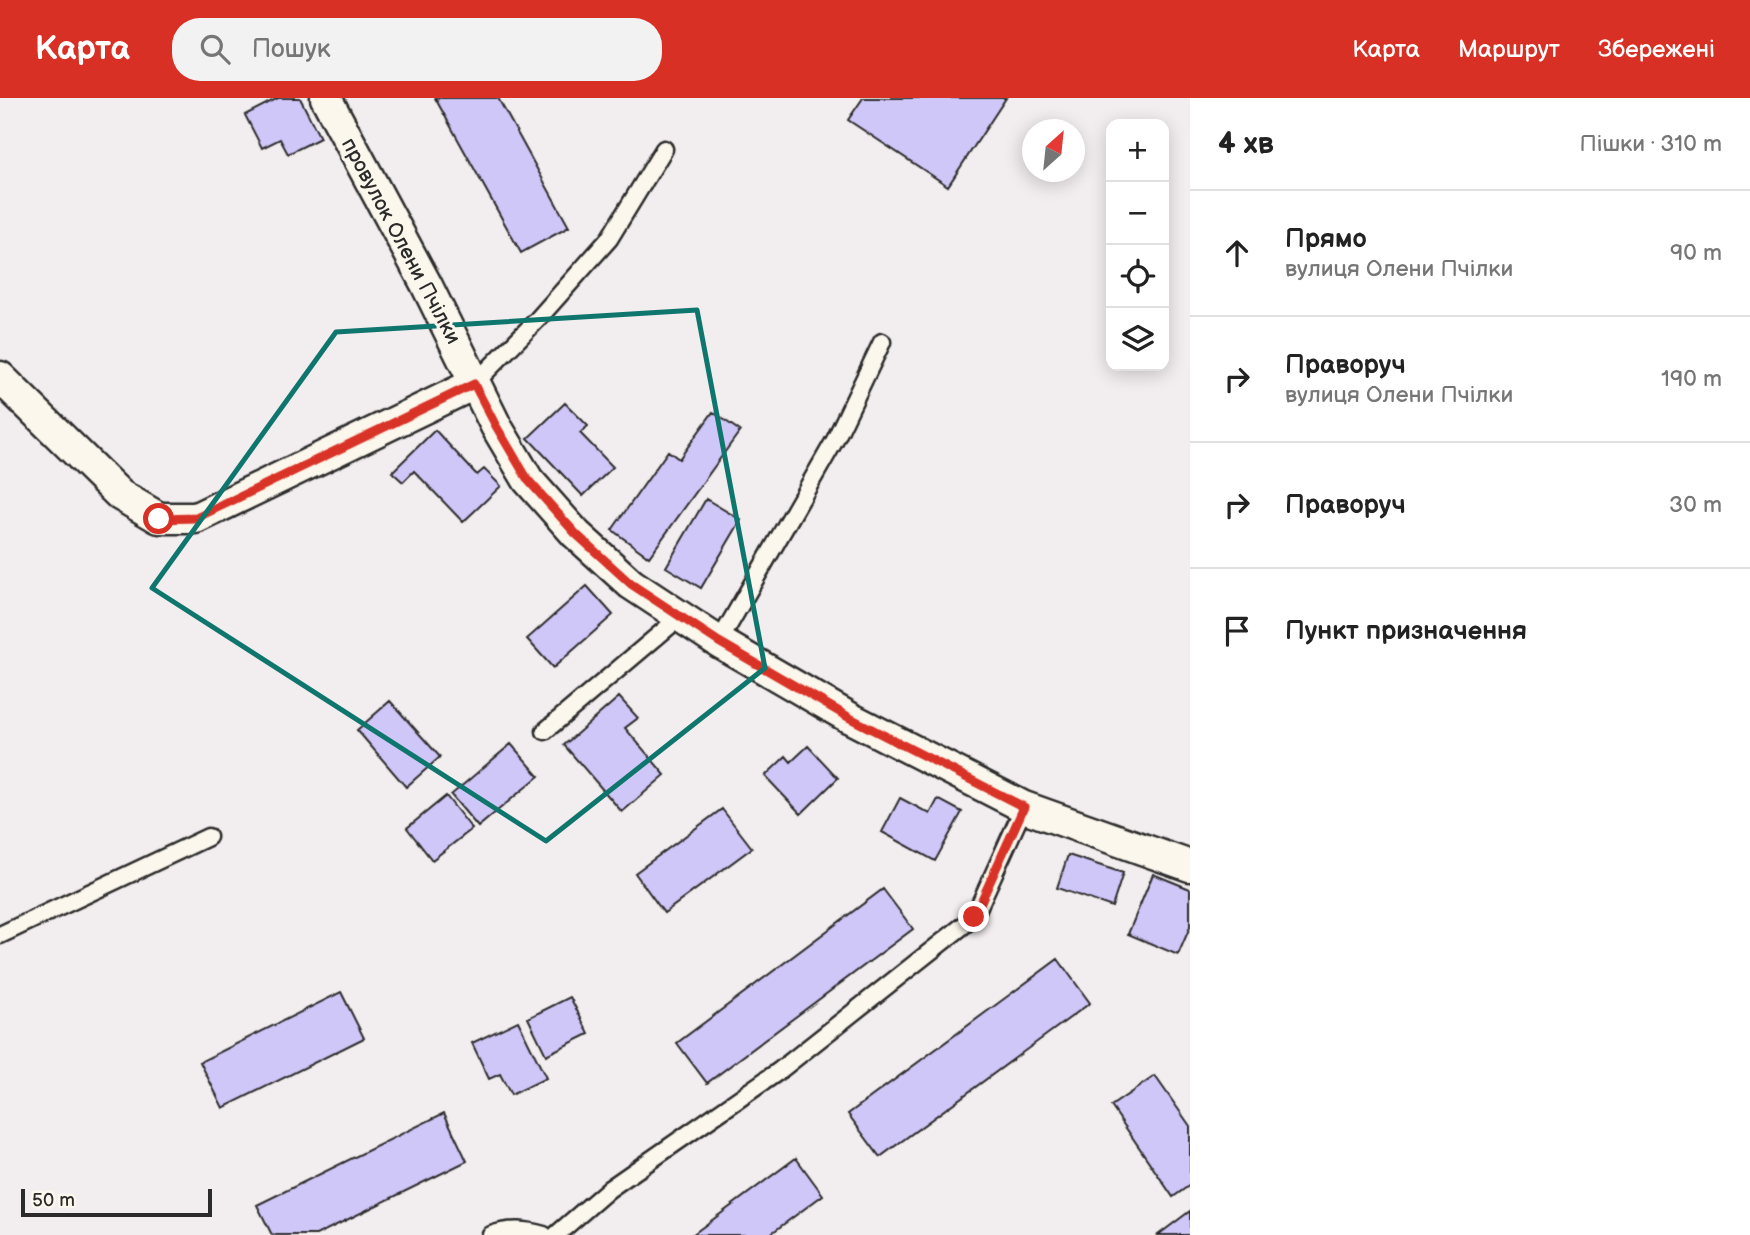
<!DOCTYPE html>
<html lang="uk">
<meta charset="utf-8">
<style>
body{margin:0;font-family:"Balsamiq Sans",sans-serif;background:#f2f2f2;color:#222}
.controls{position:absolute;right:21px;top:21px;display:grid;overflow:hidden;border-radius:14px;box-shadow:0 4px 18px #0003}
.controls button{width:63px;height:63px;display:grid;place-items:center;padding:0;border:0;border-bottom:2px solid #e0e0e0;background:#fff;color:#222;font:35px sans-serif}
.compass{position:absolute;left:1022px;top:21px;width:63px;height:63px;border-radius:50%;background:#fff;box-shadow:0 4px 18px #0003;rotate:27deg}
.scale{position:absolute;left:21px;bottom:18px;width:191px;box-sizing:border-box;padding-left:7px;border:4px solid #2b2b2b;border-top:0;font-size:19px;line-height:24px;white-space:nowrap;color:#2b2b2b;-webkit-text-stroke:5px #fbf7ec;paint-order:stroke}
.stop{position:absolute;width:21px;height:21px;margin:-16px;border:5px solid #d93025;border-radius:50%;background:#fff}
.stop.end{background:#d93025;border-color:#fff;box-shadow:0 2px 7px #0008}
.list{margin:0;padding:0;list-style:none}
h2{display:flex;justify-content:space-between;align-items:center;height:91px;margin:0;padding:0 28px;font-size:30px}
h2 small{font-size:23px;font-weight:400;color:#767676}
.list li{display:grid;grid-template-columns:46px 1fr auto;gap:21px;align-items:center;box-sizing:border-box;height:126px;padding:0 28px;border-top:2px solid #e0e0e0}
.list b{display:block;font-size:26px;white-space:nowrap}
.list p{margin:0;font-size:23px;white-space:nowrap;color:#767676}
.list em{font-size:23px;font-style:normal;color:#767676}
.icon{flex:none;width:38px;height:38px;fill:none;stroke:currentColor;stroke-width:2;stroke-linecap:round;stroke-linejoin:round}
.map{position:relative;flex:none;width:1190px;height:1137px;overflow:hidden}
header{display:flex;align-items:center;gap:42px;box-sizing:border-box;height:98px;padding:0 35px;background:#d93025;color:#fff}
header strong{font-size:33px}
nav{display:flex;gap:38px;margin-inline-start:auto;font-size:24px}
.search{width:490px;height:63px;background:#f2f2f2;display:flex;align-items:center;gap:18px;box-sizing:border-box;padding:0 24px;border-radius:28px;color:#767676;font-size:26px}
main{display:flex}
aside{flex:1;background:#fff}
.map>svg:first-child{display:block}
.building{fill:#d0c7f9;stroke:#2b2b2b;stroke-width:2}
.lines{fill:none;stroke-linecap:round;stroke-linejoin:round}
.service-casing{stroke:#2b2b2b;stroke-width:21}
.minor-casing{stroke:#2b2b2b;stroke-width:35}
.service{stroke:#fbf7ec;stroke-width:16}
.minor{stroke:#fbf7ec;stroke-width:30}
.route{stroke:#d93025;stroke-width:9}
.marked{fill:none;stroke:#0f766e;stroke-width:5;stroke-linejoin:round}
.labels{text-anchor:middle;dominant-baseline:central;stroke-width:6;stroke-linejoin:round;paint-order:stroke}
.street-label{font-size:21px;fill:#2b2b2b;stroke:#fbf7ec}
</style>
<header>
<strong>Карта</strong>
<div class="search"><svg class="icon" aria-label="search" viewBox="0 0 24 24"><circle cx="10" cy="10" r="6"/><path d="M15 15l6 6"/></svg>Пошук</div>
<nav><a>Карта</a><a>Маршрут</a><a>Збережені</a></nav>
</header>
<main>
<div class="map">
<svg width="1190" height="1137" viewBox="0 0 1190 1137">
<rect width="100%" height="100%" fill="#f2edef"/>
<filter id="ink" filterUnits="userSpaceOnUse"><feTurbulence type="fractalNoise" baseFrequency=".0143" numOctaves="2"/><feDisplacementMap in="SourceGraphic" scale="14" xChannelSelector="R" yChannelSelector="G"/><feConvolveMatrix kernelMatrix="1 2 1 2 8 2 1 2 1" color-interpolation-filters="sRGB"/></filter>
<g filter="url(#ink)">
<!-- building -->
<path class="building" d="M278 0H300L320 40 288 56 280 41 262 50 245 17Z
M435 0H498L569 129 521 155Z
M863 0H1006L948 88 848 22Z
M565 305 588 328 580 335 613 369 583 398 528 340Z
M713 314 740 333 649 459 612 432 668 353 679 361Z
M435 332 477 377 484 371 501 388 463 424 414 373 403 384 392 374Z
M706 401 741 422 701 490 666 469Z
M587 488 613 517 553 570 527 541Z
M619 599 638 620 625 630 665 677 622 714 564 647Z
M390 603 440 659 406 689 357 632Z
M511 646 539 678 478 729 451 697Z
M808 648 838 680 801 716 765 678 786 658 791 664Z
M446 698 472 731 432 762 407 730Z
M900 700 930 716 938 701 962 714 935 763 882 734Z
M722 711 752 750 664 815 635 775Z
M1068 757 1123 775 1112 809 1057 790Z
M1153 776 1190 791V829L1178 857 1128 836Z
M883 791 913 831 707 985 677 945Z
M1058 861 1090 905 880 1059 848 1016Z
M341 894 364 940 223 1010 200 964Z
M570 899 589 936 546 957 528 920Z
M518 923 546 980 511 997 500 976 489 981 472 945Z
M1155 978 1190 1028V1087L1173 1099 1111 1008Z
M444 1015 467 1063 316 1137H272L257 1107Z
M796 1060 823 1097 769 1137H692Z
M1190 1113V1137H1158Z"/>
<g class="lines">
<!-- service casing -->
<g class="service-casing">
<path id="service" d="M474 286 537 222 609 141 664 51
M719 544 835 342 882 244
M545 633 680 519
M0 837 208 739
M491 1137C510 1130 526 1132 544 1137
M556 1137 609 1091 779 973 974 819 1024 709"/>
</g>
<!-- minor casing -->
<g class="minor-casing">
<path id="minor" d="M326 0 426 186 496 328 528 382 576 436 631 486 719 544 850 620 1024 709 1190 768
M0 279 120 397 159 420H196L474 286"/>
</g>
<!-- service -->
<use href="#service" class="service"/>
<!-- minor -->
<use href="#minor" class="minor"/>
</g>
</g>
<g class="lines" filter="url(#ink)">
<!-- route -->
<path class="route" d="M159 421 196 420 474 286 496 328 528 382 576 436 631 486 719 544 850 620 1024 709 974 819"/>
</g>
<!-- marked area -->
<path class="marked" d="M697 212 765 570 546 743 152 490 336 234Z"/>
<g class="labels">
<!-- street labels -->
<g class="street-label">
<text transform="translate(401 143) rotate(62)">провулок Олени Пчілки</text>
</g>
</g>
</svg>
<div class="controls">
<button>+</button>
<button>−</button>
<button><svg class="icon" aria-label="locate" viewBox="0 0 24 24"><circle cx="12" cy="12" r="6"/><path d="M12 2v4M12 18v4M2 12h4M18 12h4"/></svg></button>
<button><svg class="icon" aria-label="layers" viewBox="0 0 24 24"><path d="M12 4l9 5-9 5-9-5zM3 14l9 5 9-5"/></svg></button>
</div>
<svg class="compass" viewBox="-18 -18 36 36"><path d="M0-13l5 13h-10z" fill="#e53935"/><path d="M0 13l5-13h-10z" fill="#767676"/></svg>
<div class="scale">50 m</div>
<div class="stop" style="left:159px;top:421px"></div>
<div class="stop end" style="left:974px;top:819px"></div>
</div>
<aside>
<h2>4 хв<small>Пішки · 310 m</small></h2>
<ul class="list">
<li><svg class="icon" aria-label="ahead" viewBox="0 0 24 24"><path d="M12 20V5M6 11l6-6 6 6"/></svg><div><b>Прямо</b><p>вулиця Олени Пчілки</p></div><em>90 m</em></li>
<li><svg class="icon" aria-label="right" viewBox="0 0 24 24"><path d="M7 20v-9h11M14 6l5 5-5 5"/></svg><div><b>Праворуч</b><p>вулиця Олени Пчілки</p></div><em>190 m</em></li>
<li><svg class="icon" aria-label="right" viewBox="0 0 24 24"><path d="M7 20v-9h11M14 6l5 5-5 5"/></svg><div><b>Праворуч</b></div><em>30 m</em></li>
<li><svg class="icon" aria-label="arrive" viewBox="0 0 24 24"><path d="M6 21V4h12l-3 4 3 4H6"/></svg><div><b>Пункт призначення</b></div></li>
</ul>
</aside>
</main>
